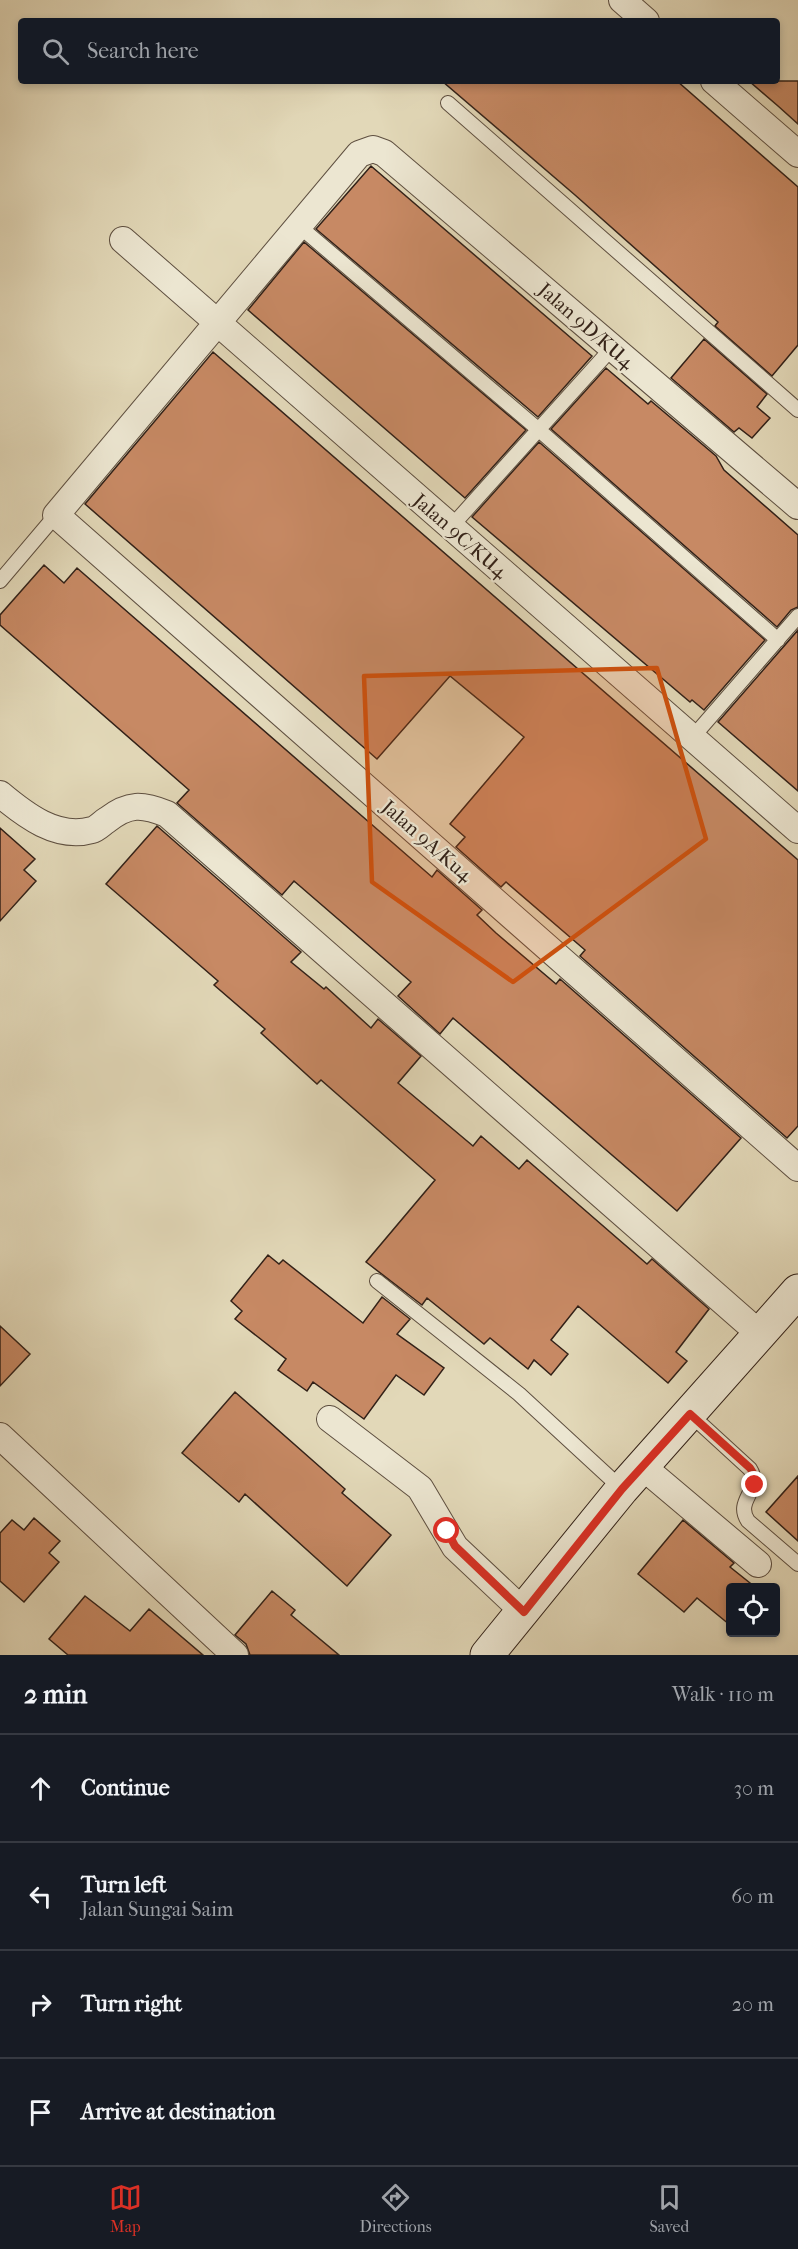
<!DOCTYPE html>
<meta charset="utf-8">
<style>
body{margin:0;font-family:"IM FELL French Canon",serif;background:#20242c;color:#f1f3f6}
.controls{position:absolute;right:18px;bottom:18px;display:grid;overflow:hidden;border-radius:6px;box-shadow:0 3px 9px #0003}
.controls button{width:54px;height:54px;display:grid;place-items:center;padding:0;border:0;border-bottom:2px solid #363941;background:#171b24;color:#f1f3f6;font:30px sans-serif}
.stop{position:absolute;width:18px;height:18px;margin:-14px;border:4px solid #d93025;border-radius:50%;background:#fff}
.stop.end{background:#d93025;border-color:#fff;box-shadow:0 2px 6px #0008}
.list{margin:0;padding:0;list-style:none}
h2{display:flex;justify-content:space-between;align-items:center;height:78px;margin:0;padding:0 24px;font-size:26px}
h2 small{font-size:20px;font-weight:400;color:#9ea1a6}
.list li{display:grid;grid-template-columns:39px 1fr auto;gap:18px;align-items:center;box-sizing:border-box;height:108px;padding:0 24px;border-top:2px solid #363941}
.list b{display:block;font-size:22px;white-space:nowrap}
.list p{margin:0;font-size:20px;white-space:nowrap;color:#9ea1a6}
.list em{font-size:20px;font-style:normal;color:#9ea1a6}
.icon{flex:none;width:33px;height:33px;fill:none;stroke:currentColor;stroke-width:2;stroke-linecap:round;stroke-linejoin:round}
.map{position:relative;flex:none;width:798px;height:1655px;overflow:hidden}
.search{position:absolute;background:#171b24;box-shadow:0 3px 9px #0003;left:18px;right:18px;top:18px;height:66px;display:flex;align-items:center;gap:15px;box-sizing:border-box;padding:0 21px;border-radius:6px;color:#9ea1a6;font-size:22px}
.sheet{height:510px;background:#171b24}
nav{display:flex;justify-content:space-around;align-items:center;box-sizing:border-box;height:84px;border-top:2px solid #363941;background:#171b24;font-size:16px;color:#9ea1a6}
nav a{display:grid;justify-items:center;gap:3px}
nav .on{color:#d93025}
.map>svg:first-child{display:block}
.building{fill:#c78964;stroke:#322118;stroke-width:1.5}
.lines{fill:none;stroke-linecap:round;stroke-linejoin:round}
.lane-casing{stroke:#5e4f40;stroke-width:16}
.street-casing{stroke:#5e4f40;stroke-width:28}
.secondary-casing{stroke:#322118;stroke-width:35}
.lane{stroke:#ece6d1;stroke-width:14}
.street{stroke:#ece6d1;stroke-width:26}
.secondary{stroke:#ece6d1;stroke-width:33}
.route{stroke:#d93025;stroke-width:8}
.marked{fill:#cd510e;fill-opacity:0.2;stroke:#cd510e;stroke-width:4.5;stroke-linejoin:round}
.labels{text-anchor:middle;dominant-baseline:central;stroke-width:4.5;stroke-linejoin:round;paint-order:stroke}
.street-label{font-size:20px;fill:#322118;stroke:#ece6d1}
</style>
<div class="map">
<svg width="798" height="1655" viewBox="0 0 798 1655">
<rect width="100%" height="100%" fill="#e2d8b8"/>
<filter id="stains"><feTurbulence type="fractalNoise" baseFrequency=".00333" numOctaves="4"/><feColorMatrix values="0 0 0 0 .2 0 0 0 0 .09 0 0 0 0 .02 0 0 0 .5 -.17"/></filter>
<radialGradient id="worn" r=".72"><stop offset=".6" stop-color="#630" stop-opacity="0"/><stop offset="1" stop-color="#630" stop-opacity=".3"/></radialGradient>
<!-- building -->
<path class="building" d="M442 81H677L798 187V345L772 376 715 326 718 322 575 195Z
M749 81H798V124L778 106Z
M371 166 592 356 538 417 316 229Z
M304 242 526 430 465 498 248 310Z
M704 339 767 394 757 407 770 418 752 438 739 428 734 432 671 378Z
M213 352 798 860V1126L787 1138 580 956 585 950 506 882 501 887 456 847 465 837 450 824 524 737 450 676 377 759 85 504Z
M606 368 648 404 651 401 716 456 724 470 798 535V607L791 610 777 627 551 429Z
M539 442 765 640 704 710 692 700 690 702 472 517Z
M44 565 64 583 77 568 432 877 437 870 482 910 477 915 496 933 556 984 560 979 741 1138 677 1211 453 1018 440 1034 398 996 411 982 294 881 282 895 177 803 189 790 0 625V615Z
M798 630V791L718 722Z
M157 826 301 952 291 962 324 989 326 987 371 1028 378 1019 421 1056 398 1083 473 1146 481 1136 519 1169 527 1160 647 1264 652 1259 709 1309 676 1352 687 1361 668 1383 578 1306 551 1340 568 1354 551 1375 534 1360 528 1369 490 1338 484 1344 427 1298 422 1305 366 1262 435 1180 321 1080 317 1084 261 1033 265 1029 214 985 218 981 106 884Z
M0 828 35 859 24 870 36 881 0 921Z
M268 1255 279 1264 283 1260 363 1323 382 1297 410 1319 397 1334 444 1368 424 1395 396 1375 364 1419 313 1382 307 1391 278 1370 286 1359 235 1319 242 1311 231 1301Z
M0 1326 30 1354 0 1386Z
M235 1392 345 1489 342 1493 391 1535 347 1586 245 1494 239 1502 182 1453Z
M798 1476V1541L766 1512Z
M34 1518 60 1541 49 1553 59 1562 24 1602 0 1581V1533L12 1520 24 1530Z
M683 1520 734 1563 730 1567 755 1587H730V1625L697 1598 684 1612 638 1574Z
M272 1591 295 1610 291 1615 339 1655H250L246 1644 235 1635Z
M85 1596 130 1631 149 1609 203 1655H68L49 1639Z"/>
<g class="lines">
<!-- lane casing -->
<g class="lane-casing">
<path id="lane" d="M448 103 798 410
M299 226 539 430 778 640
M450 528 612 348
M0 581 56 515
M692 738 798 616
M377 1281 519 1394 622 1489
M690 1414 750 1469C763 1490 734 1500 748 1521L798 1564"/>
</g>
<!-- street casing -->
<g class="street-casing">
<path id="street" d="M622 0 646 21
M714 81 798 154
M123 240 798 830
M798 506 384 153 373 149 359 154 56 515 798 1168
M0 794C25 815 57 840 92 830 97 829 102 823 107 820 129 803 142 804 167 814L760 1334
M330 1419 420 1488 455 1547 524 1612
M0 1436 235 1655
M643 1467 758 1564"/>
</g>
<!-- secondary casing -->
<g class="secondary-casing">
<path id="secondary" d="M487 1655 622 1489 798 1291"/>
</g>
<!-- lane -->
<use href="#lane" class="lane"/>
<!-- street -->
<use href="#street" class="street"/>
<!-- secondary -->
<use href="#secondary" class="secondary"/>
</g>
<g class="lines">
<!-- route -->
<path class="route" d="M447 1531 455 1546 524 1612 622 1489 690 1414 750 1468 755 1476V1485"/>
</g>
<!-- marked area -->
<path class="marked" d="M657 668 706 839 513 982 372 882 364 676Z"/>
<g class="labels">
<!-- street labels -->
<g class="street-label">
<text transform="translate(586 326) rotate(41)">Jalan 9D/KU4</text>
<text transform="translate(460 536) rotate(41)">Jalan 9C/KU4</text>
<text transform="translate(427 841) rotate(41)">Jalan 9A/Ku4</text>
</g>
</g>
<rect width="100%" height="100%" filter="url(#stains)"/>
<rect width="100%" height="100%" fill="url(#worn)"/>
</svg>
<div class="controls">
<button><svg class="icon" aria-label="locate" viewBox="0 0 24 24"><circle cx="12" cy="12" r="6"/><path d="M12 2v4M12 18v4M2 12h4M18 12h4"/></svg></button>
</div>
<div class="stop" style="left:447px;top:1531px"></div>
<div class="stop end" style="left:755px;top:1485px"></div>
<div class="search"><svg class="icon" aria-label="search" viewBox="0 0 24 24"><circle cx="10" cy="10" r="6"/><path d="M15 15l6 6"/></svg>Search here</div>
</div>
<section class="sheet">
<h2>2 min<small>Walk · 110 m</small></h2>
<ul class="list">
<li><svg class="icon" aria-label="ahead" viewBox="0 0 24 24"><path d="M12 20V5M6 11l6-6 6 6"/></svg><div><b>Continue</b></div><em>30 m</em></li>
<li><svg class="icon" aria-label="left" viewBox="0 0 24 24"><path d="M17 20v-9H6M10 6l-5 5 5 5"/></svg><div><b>Turn left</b><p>Jalan Sungai Saim</p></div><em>60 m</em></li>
<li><svg class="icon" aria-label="right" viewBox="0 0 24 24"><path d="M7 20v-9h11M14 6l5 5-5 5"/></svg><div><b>Turn right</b></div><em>20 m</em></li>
<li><svg class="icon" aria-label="arrive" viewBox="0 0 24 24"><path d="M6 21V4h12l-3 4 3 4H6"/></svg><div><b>Arrive at destination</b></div></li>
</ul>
</section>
<nav>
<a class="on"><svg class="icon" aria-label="map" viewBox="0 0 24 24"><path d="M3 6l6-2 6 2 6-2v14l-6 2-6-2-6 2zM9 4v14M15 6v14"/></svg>Map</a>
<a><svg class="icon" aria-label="directions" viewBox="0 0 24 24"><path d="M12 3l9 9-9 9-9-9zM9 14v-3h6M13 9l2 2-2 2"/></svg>Directions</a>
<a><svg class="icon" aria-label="saved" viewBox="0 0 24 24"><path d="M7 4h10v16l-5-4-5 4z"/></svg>Saved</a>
</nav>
